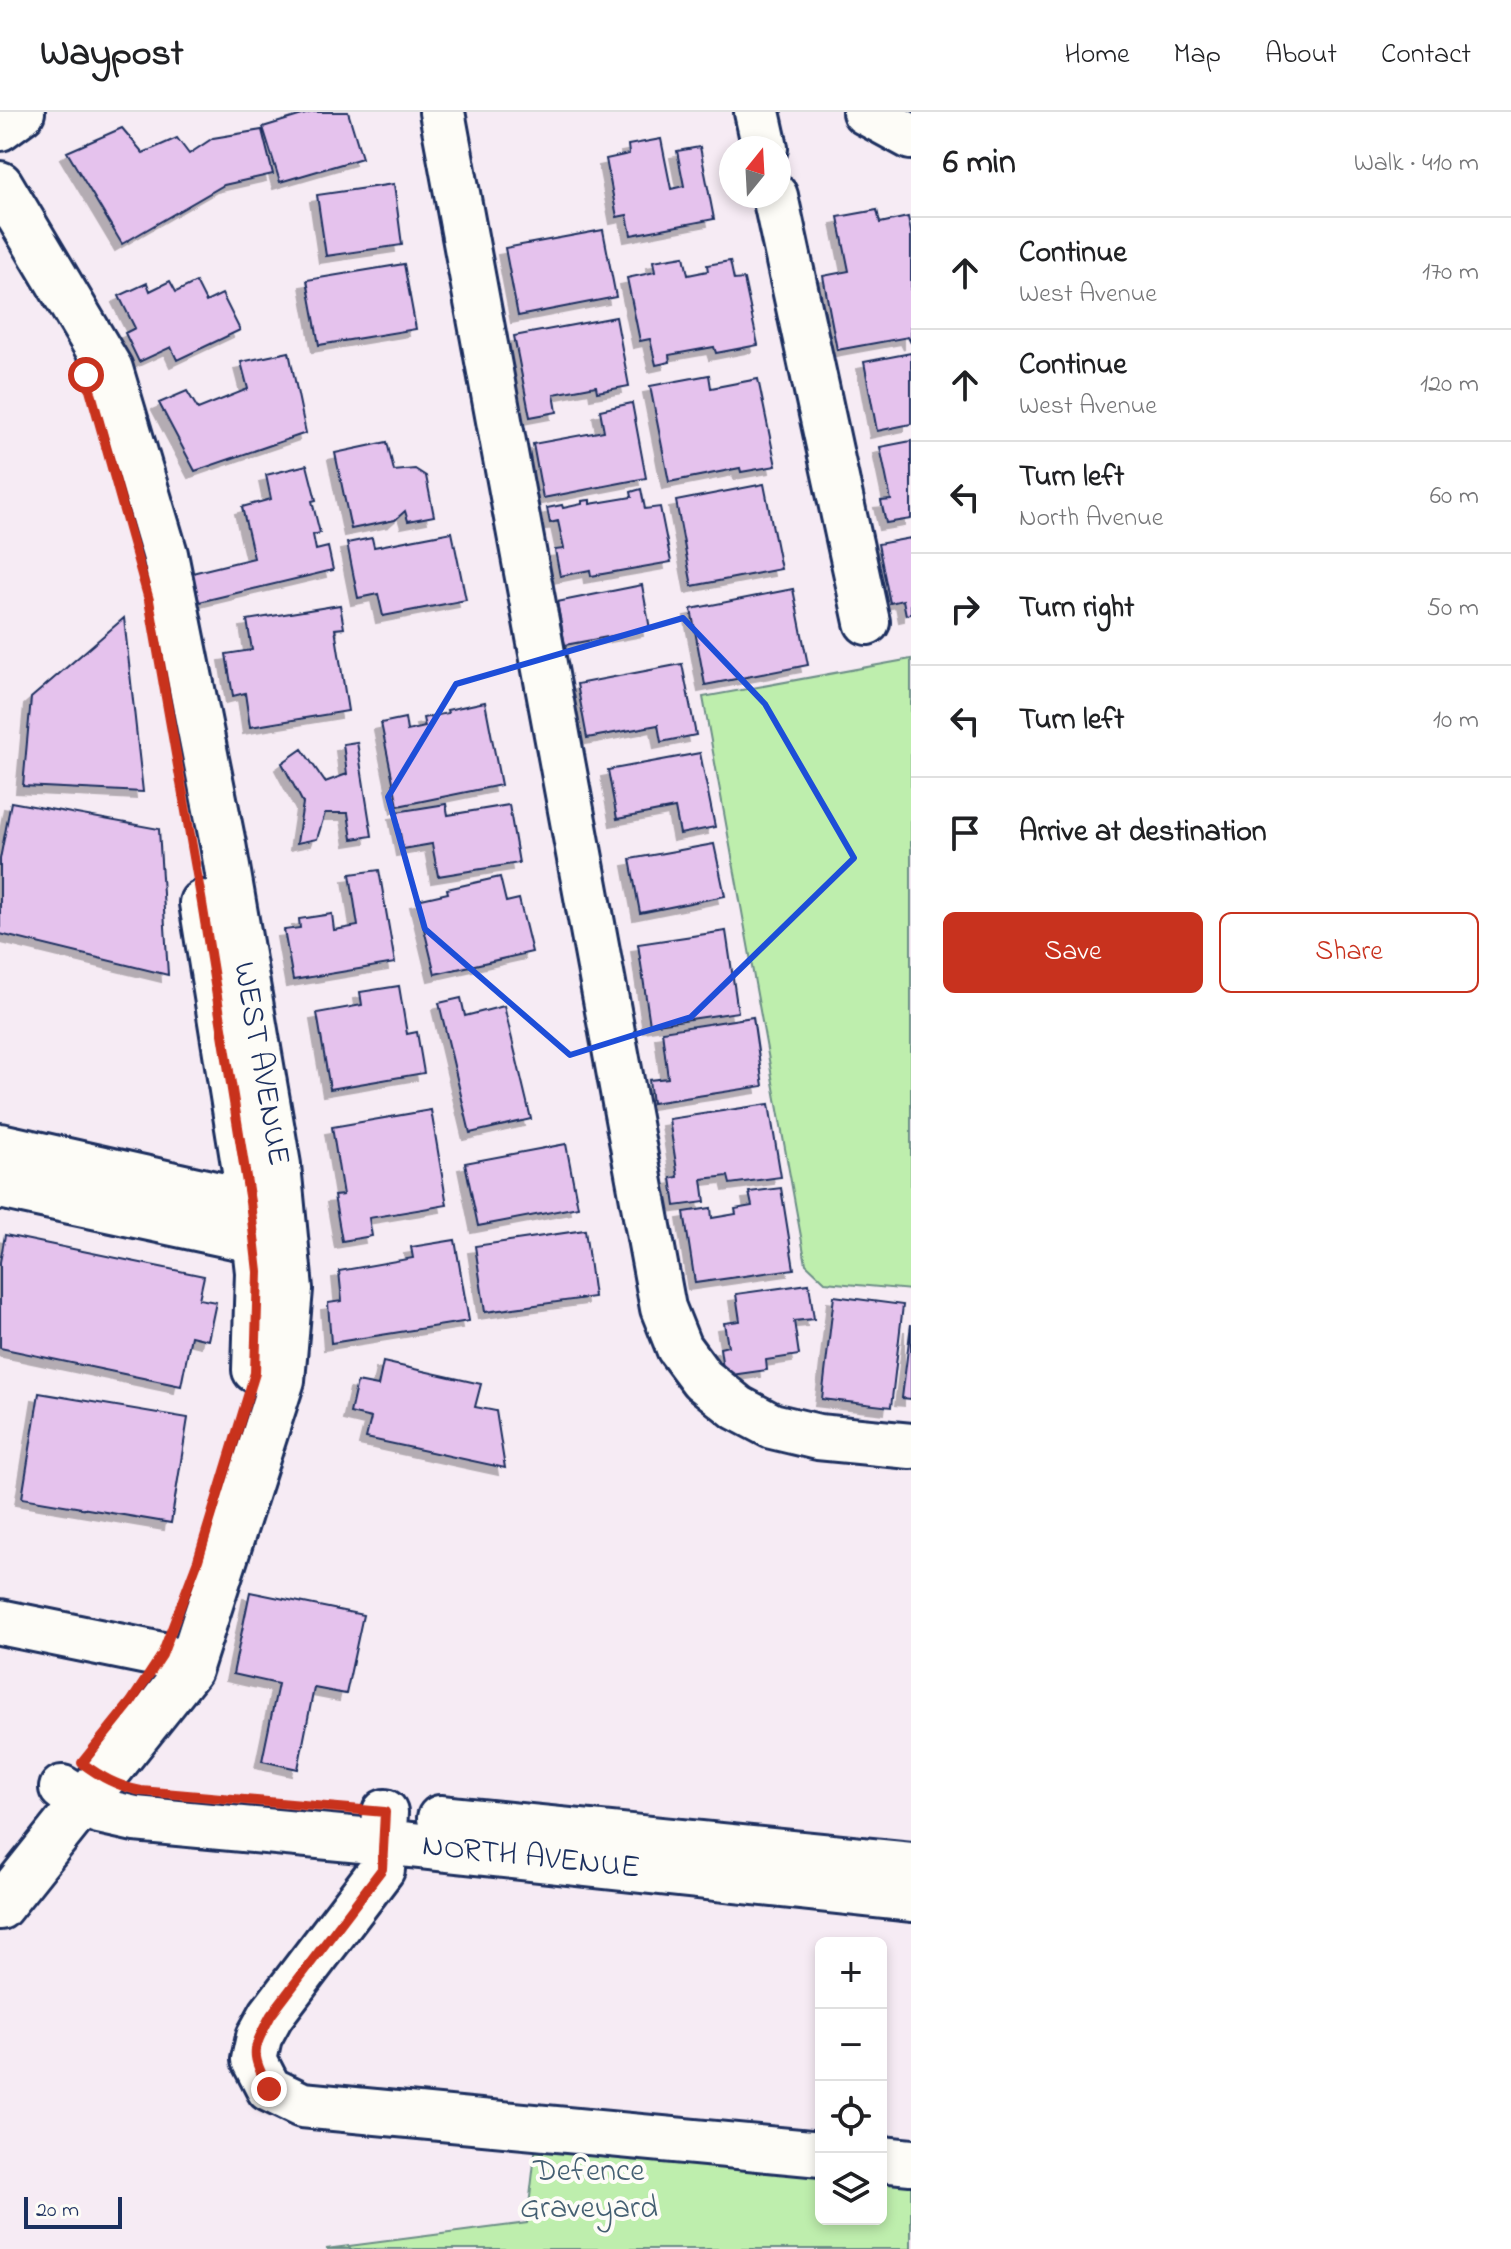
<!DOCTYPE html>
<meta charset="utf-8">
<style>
body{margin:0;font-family:"Indie Flower",sans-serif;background:#f2f2f2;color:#202124}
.controls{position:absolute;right:24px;bottom:24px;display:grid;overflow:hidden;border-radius:12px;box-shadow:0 4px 12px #0003}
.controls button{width:72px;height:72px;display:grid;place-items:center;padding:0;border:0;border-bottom:2px solid #e0e0e0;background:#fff;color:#202124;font:40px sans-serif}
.compass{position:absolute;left:719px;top:24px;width:72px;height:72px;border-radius:50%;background:#fff;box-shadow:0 4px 12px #0003;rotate:18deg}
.scale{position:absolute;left:24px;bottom:20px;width:98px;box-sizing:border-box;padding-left:8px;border:4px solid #1b2f5e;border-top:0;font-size:22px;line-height:28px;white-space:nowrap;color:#1b2f5e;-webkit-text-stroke:6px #fdfcf7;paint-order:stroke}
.stop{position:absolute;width:24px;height:24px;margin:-18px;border:6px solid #c8321e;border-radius:50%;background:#fff}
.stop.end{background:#c8321e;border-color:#fff;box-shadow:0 2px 8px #0008}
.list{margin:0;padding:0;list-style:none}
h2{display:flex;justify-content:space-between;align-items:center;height:104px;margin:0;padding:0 32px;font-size:34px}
h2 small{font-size:26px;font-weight:400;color:#757577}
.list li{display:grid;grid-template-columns:52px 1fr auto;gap:24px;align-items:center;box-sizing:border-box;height:112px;padding:0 32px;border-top:2px solid #e0e0e0}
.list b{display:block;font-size:30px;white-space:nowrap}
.list p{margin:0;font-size:26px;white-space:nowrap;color:#757577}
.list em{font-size:26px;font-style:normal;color:#757577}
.actions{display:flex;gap:16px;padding:24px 32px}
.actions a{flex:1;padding:18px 0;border:2px solid #c8321e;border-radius:12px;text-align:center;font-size:28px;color:#c8321e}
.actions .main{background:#c8321e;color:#fff}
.icon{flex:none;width:44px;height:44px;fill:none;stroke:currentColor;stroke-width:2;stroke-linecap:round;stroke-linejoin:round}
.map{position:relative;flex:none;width:911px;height:2137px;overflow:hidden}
header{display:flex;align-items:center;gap:48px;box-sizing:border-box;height:112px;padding:0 40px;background:#fff;border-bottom:2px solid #e0e0e0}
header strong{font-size:38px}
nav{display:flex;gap:44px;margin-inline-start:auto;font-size:28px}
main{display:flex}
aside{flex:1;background:#fff}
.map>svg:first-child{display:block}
.green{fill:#beeead;stroke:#6c8e86;stroke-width:2}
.building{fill:#e5c2ed;stroke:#1b2f5e;stroke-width:2;filter:url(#shadow)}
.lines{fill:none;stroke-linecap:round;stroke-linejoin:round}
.minor-casing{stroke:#1b2f5e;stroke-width:50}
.minor{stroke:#fdfcf7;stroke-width:44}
.route{stroke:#c8321e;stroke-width:10}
.marked{fill:none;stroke:#1d4ed8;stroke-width:6;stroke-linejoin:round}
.labels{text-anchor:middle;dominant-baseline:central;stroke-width:8;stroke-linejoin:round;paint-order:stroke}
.street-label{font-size:32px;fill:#1b2f5e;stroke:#fdfcf7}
.park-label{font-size:32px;fill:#445f72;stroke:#fdfcf7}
</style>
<header>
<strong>Waypost</strong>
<nav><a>Home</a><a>Map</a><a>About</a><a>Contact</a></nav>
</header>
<main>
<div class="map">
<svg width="911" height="2137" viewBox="0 0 911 2137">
<defs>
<filter id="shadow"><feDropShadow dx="-7" dy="7" stdDeviation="0" flood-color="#0004"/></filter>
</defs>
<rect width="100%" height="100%" fill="#f6ebf4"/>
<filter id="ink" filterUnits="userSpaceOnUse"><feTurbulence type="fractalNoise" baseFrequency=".0125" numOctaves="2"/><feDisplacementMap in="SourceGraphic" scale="16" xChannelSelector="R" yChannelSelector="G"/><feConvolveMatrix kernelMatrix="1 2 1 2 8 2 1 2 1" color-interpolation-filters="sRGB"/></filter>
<g filter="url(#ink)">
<!-- green -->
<path class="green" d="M911 547V1178L825 1170 806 1152 703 585Z
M538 2016 821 2042V2107H881V2048L911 2051V2137H326L527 2111Z"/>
<!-- building -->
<path class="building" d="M312 0H348L362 46 280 70 263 15Z
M122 16 143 41 177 26 189 42 213 26 262 18 273 62 224 73 122 132 67 40Z
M661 27 671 77 684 74 677 39 700 35 714 107 631 123 627 103 617 105 606 47 629 42 628 33Z
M394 72 402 133 326 144 317 83Z
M877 98 880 111 908 105 911 120V231L908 225 837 238 823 164 849 159 838 105Z
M603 118 616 185 518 204 505 136Z
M684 144 688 163 708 159 707 153 730 149 734 168 744 167 758 233 716 241 714 235 669 243 670 250 656 253 650 227 640 229 627 166 655 160 653 149Z
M404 152 416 217 319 233 307 168Z
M170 169 176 180 196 170 206 190 222 182 240 218 177 248 171 235 139 250 125 221 135 216 119 184 147 171 150 179Z
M616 205 629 274 597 280 596 274 554 282 557 300 530 305 514 224Z
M289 240 306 321 195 359 159 291 187 279 198 297 248 277 241 250Z
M911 241V312L877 319 864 250Z
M709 263 711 276 758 267 776 354 741 360 740 356 669 370 650 274Z
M632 291 646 366 543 386 533 332 604 319 600 298Z
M911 329V407L886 411 881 389 891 388 880 335Z
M387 330 394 359 415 357 426 364 434 404 408 409 405 399 395 408 351 417 335 341Z
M307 353 316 388 312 389 320 421 313 423 316 438 328 435 333 458 199 490 192 461 254 446 242 395 271 387 266 363Z
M764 372 781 457 692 474 676 389Z
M641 377 645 397 660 395 671 450 591 464 590 458 560 464 555 438 564 437 558 409 550 411 547 396 562 393 563 396 582 392V389L590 388V392L632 385 631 380Z
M452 420 466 488 383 504 378 482 358 486 347 431 372 426 374 435Z
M911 426V502L906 503 903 488 890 491 878 432Z
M642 473 650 517 565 533 557 490Z
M793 477 808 553 705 573 691 497Z
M340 493 344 516 335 517 348 599 250 615 245 581 233 584 226 542 252 538 247 508Z
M124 506 143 680 23 674 31 586Z
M682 552 696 623 661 630 658 613 587 626 577 572Z
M485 590 501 673 398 694 381 611 405 606 407 619 425 615 423 606 448 601 447 598Z
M357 630 372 724 352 727 348 701H325L317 727 297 731 303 691 282 651 302 637 325 670 347 662 343 632Z
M700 641 715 715 680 722 675 696 617 707 608 658Z
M11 690 159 717 168 863 0 822V747Z
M446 692 448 703 509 693 519 751 438 764 432 732 403 737 396 700Z
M714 732 725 784 640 801 630 747Z
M379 758 395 851 293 868 284 818 300 816 299 807 332 802 334 818 358 814 350 762Z
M500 765 506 790 519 787 532 840 435 862 417 788 448 781 447 777Z
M726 819 738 900 650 913 638 832Z
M399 874 407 922 417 920 424 961 330 977 317 901 362 893 360 880Z
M461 886 465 904 504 894 531 1007 470 1021 439 891Z
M753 905 763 974 652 991 649 968 668 966 662 919Z
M769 992 781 1065 730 1072 728 1064 702 1067 705 1090 675 1094 671 1066 678 1065 669 1007Z
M431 998 447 1093 369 1106 372 1124 342 1129 334 1084 343 1083 332 1015Z
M566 1032 578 1095 478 1114 465 1051Z
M781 1076 794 1157 695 1171 684 1100 711 1096 712 1106 736 1102 735 1097 752 1094 749 1080Z
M585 1118 594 1185 485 1200 475 1134Z
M5 1123 204 1164 199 1187 216 1190 208 1228 191 1224 181 1274 0 1236V1150Z
M455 1128 469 1209 331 1231 328 1191 342 1189 339 1159 413 1146 411 1135Z
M809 1172 814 1207 794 1209 799 1243 766 1248 767 1258 724 1264 720 1236 728 1234 724 1211 740 1209 736 1182Z
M834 1184 903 1193 891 1295 822 1287Z
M911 1212V1287L902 1286Z
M383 1250 481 1272 475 1295 496 1299 505 1356 366 1326 371 1306 350 1301 357 1270 378 1274Z
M39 1281 188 1306 171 1411 22 1386Z
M250 1480 363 1503 346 1582 314 1576 298 1657 262 1649 278 1572 233 1562Z"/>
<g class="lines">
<!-- minor casing -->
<g class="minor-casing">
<path id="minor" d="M442 0 663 1196 679 1236 702 1267 738 1296 772 1314 818 1325 911 1334
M757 0 765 36
M865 0 911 25
M0 16 22 0
M0 72 110 257 165 442 223 732 278 1053 290 1177 282 1268 189 1558 0 1795
M775 84 867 510
M202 791 250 1090 258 1160 255 1258
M0 1034 250 1090 276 1091
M0 1074 253 1128 280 1131
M0 1510 162 1543
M62 1676 99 1699 135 1707 383 1730 911 1787
M385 1700 382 1757 271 1903 259 1925 254 1948 269 1977 302 1993 821 2042
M440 1706 911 1753
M881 2047 911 2050"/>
</g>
<!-- minor -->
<use href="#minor" class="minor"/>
</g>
</g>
<g class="lines" filter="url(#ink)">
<!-- route -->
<path class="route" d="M86 263 149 488 202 791 250 1090 258 1160 255 1261 198 1448 162 1543 131 1590 82 1651C101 1665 117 1674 141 1679L385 1700 382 1757 271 1903C252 1939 250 1940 269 1977"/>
</g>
<!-- marked area -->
<path class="marked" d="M683 506 765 592 854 746 691 905 570 943 425 817 388 685 456 572Z"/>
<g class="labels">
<!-- street labels -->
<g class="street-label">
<text transform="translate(260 952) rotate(80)">WEST AVENUE</text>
<text transform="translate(531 1746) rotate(6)">NORTH AVENUE</text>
</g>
<!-- park labels -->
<g class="park-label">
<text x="589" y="2060">Defence<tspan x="589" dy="37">Graveyard</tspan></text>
</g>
</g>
</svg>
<div class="controls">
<button>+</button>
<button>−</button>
<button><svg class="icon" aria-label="locate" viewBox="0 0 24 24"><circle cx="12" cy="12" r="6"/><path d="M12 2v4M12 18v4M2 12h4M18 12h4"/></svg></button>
<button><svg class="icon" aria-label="layers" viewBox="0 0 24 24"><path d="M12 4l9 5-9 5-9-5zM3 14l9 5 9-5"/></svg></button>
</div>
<svg class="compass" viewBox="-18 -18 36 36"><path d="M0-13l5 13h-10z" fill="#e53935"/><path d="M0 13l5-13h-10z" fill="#757577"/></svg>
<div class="scale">20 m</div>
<div class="stop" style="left:86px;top:263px"></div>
<div class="stop end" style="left:269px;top:1977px"></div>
</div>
<aside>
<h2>6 min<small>Walk · 410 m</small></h2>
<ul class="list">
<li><svg class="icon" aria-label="ahead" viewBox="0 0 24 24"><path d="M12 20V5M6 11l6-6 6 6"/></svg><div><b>Continue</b><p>West Avenue</p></div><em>170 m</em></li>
<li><svg class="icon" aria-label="ahead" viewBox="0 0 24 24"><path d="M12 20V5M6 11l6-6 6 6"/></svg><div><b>Continue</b><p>West Avenue</p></div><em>120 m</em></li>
<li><svg class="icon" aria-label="left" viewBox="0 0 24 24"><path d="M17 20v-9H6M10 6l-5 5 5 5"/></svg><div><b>Turn left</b><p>North Avenue</p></div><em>60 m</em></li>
<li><svg class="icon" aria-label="right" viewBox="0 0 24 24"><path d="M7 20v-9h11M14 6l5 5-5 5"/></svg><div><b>Turn right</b></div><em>50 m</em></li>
<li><svg class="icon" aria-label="left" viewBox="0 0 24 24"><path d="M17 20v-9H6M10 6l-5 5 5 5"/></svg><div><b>Turn left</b></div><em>10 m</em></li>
<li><svg class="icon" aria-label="arrive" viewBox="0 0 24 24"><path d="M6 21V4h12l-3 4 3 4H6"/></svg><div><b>Arrive at destination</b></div></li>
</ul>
<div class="actions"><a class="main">Save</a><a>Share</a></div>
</aside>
</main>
